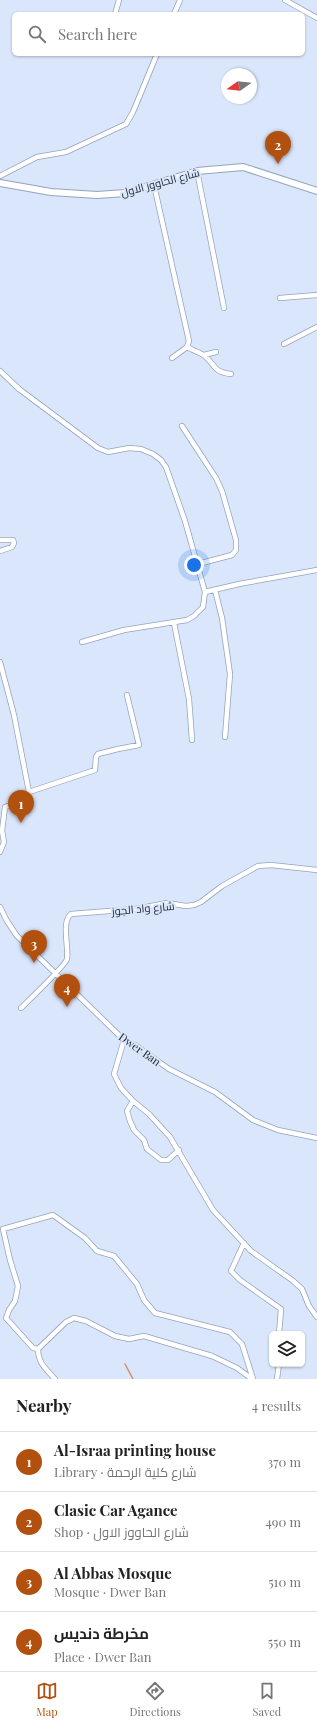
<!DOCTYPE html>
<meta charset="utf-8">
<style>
body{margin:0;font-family:"Playfair Display",Cairo,serif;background:#f2f2f2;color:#222}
.controls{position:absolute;right:12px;bottom:12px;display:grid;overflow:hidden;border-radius:6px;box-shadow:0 1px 3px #0004}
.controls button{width:36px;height:36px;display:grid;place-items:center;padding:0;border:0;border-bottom:1px solid #e0e0e0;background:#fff;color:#222;font:20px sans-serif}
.compass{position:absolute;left:221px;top:68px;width:36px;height:36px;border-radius:50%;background:#fff;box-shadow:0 1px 3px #0004;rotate:255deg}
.you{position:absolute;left:194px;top:565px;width:14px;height:14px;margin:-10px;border:3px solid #fff;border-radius:50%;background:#1a73e8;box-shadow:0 0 0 6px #1a73e833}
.badge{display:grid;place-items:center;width:26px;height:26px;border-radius:50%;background:#b2510f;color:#fff;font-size:13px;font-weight:700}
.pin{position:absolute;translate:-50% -33px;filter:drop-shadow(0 1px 2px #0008)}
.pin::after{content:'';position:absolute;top:21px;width:14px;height:12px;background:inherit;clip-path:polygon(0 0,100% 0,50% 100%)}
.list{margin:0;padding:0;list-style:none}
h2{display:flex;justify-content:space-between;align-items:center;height:52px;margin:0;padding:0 16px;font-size:17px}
h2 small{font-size:13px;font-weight:400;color:#767676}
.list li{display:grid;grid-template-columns:26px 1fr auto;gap:12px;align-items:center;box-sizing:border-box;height:60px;padding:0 16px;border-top:1px solid #e0e0e0}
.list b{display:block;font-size:15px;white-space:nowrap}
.list p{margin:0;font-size:13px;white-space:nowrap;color:#767676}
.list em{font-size:13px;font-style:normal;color:#767676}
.icon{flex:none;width:22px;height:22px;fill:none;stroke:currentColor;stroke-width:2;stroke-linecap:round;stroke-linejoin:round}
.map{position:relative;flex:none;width:317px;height:1379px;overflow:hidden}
.search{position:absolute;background:#fff;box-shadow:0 1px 3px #0004;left:12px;right:12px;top:12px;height:44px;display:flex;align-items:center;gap:10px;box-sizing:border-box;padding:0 14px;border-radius:6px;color:#767676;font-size:15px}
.sheet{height:292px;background:#fff}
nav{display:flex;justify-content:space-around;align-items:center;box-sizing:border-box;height:56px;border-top:1px solid #e0e0e0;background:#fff;font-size:11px;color:#767676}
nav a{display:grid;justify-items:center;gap:2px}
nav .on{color:#b2510f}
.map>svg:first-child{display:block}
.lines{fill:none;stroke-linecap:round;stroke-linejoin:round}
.stream{stroke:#d58e6a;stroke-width:1.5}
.minor-casing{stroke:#95a3bc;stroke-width:6}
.secondary-casing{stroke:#95a3bc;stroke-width:8}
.minor{stroke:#fff;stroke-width:4.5}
.secondary{stroke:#fff;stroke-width:6}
.labels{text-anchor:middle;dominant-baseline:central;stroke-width:4;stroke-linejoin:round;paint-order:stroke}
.street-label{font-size:11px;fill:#262b35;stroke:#dae6fb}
</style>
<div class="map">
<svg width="317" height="1379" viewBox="0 0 317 1379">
<rect width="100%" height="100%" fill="#dae6fb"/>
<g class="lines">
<!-- stream -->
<path class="stream" d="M125 1364 133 1379"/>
<!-- minor casing -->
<g class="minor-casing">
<path id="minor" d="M285 0 317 18
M115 14 119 0
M174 14 180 0
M197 171 224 308
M0 176 37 157 66 152 126 124 133 112 157 54
M154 185 189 341 187 347C192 350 201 353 205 356 216 366 213 372 231 374
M280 298 317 295
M284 344 317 327
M204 355 216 352
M172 358 187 347
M0 371 19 389 98 448 108 452 129 448 141 449 153 454 161 460 166 467 185 521 205 592 203 607 194 616 187 620 124 630 82 642
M182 426 216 478 222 491 236 540V550L232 555 198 564
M0 540H13L14 543 12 547 0 551
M215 590 222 618 230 674 225 737
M205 592 239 584 317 570
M174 623 189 699 192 740
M0 662 14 715 29 792C25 800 14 805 5 807L2 831 4 842 0 852
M29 792 95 770 96 757 98 754 118 749 139 745 127 695
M0 907 7 921 17 936 124 1040 135 1045 169 1069 215 1092 253 1120 278 1130 317 1138
M21 1008C28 1001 66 965 67 959 69 947 61 922 71 914L135 909 167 903 186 906 194 905 201 902 222 886 258 866 271 865 317 870
M124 1040 114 1074 121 1088 133 1101 149 1114 170 1137 213 1210 251 1251 292 1280 302 1289 309 1306 317 1317
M133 1101 127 1111 130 1121 134 1130 144 1140 147 1149 161 1160H168L179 1150
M244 1243 231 1271 240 1280 281 1309 279 1334
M38 1349C38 1363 46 1369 55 1379
M252 1379 237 1368 212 1356 144 1336 129 1339 115 1336 86 1321 74 1318 66 1322 38 1349 33 1348 6 1318 9 1310 15 1301 18 1286 10 1260 3 1229 53 1215 85 1238 97 1251 114 1256 137 1284 144 1300 155 1313 230 1332 242 1344 253 1379
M277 1379 279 1364"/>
</g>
<!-- secondary casing -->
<g class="secondary-casing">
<path id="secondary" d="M0 183 51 192 97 195 126 193 197 171 243 167 317 191"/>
</g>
<!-- minor -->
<use href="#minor" class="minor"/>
<!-- secondary -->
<use href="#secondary" class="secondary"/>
</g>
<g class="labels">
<!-- street labels -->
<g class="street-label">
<text transform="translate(160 182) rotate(-15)">شارع الحاووز الاول</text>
<text transform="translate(143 908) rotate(-5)">شارع واد الجوز</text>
<text transform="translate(140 1049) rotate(35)">Dwer Ban</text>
</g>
</g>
</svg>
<div class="controls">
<button><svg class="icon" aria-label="layers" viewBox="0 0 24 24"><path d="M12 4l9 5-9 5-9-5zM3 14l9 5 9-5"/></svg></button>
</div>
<svg class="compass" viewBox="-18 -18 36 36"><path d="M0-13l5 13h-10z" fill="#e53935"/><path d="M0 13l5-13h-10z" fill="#767676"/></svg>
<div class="you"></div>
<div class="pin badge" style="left:21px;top:823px">1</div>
<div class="pin badge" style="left:278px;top:164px">2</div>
<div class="pin badge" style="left:34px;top:963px">3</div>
<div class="pin badge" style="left:67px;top:1007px">4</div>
<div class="search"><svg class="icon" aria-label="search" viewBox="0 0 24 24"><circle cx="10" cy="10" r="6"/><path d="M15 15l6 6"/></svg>Search here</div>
</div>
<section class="sheet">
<h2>Nearby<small>4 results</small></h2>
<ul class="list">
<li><span class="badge">1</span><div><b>Al-Israa printing house</b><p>Library · شارع كلية الرحمة</p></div><em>370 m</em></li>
<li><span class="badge">2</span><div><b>Clasic Car Agance</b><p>Shop · شارع الحاووز الاول</p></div><em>490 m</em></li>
<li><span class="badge">3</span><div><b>Al Abbas Mosque</b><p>Mosque · Dwer Ban</p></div><em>510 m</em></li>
<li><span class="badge">4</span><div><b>مخرطة دنديس</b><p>Place · Dwer Ban</p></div><em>550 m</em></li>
</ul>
</section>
<nav>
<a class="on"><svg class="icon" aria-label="map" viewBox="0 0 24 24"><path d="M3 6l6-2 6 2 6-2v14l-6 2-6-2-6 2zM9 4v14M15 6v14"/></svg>Map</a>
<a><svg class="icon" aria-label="directions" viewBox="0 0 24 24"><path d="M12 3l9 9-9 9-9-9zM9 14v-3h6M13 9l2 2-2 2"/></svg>Directions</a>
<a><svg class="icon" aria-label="saved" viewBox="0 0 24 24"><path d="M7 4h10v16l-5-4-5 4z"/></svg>Saved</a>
</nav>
